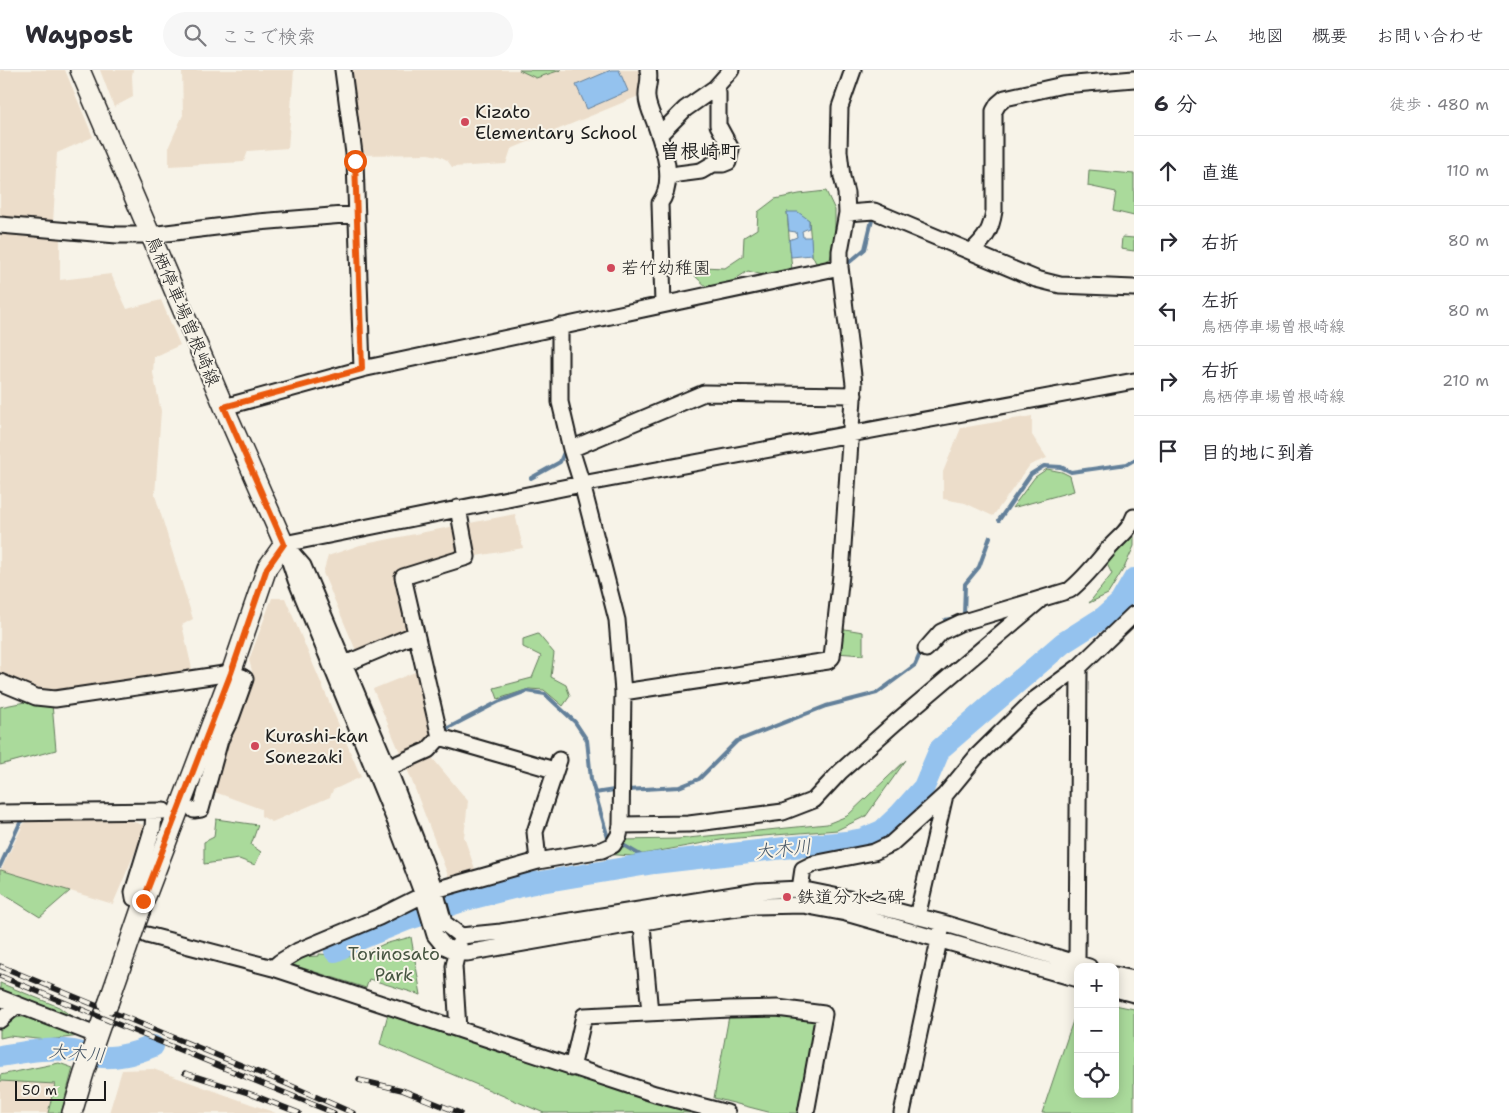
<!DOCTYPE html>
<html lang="ja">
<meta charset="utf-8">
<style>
body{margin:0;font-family:"Shantell Sans","Klee One",sans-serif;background:#f7f7f7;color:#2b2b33}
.controls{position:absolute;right:15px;bottom:15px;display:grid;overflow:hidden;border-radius:10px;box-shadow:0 2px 12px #0003}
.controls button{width:45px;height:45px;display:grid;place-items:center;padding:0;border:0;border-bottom:1px solid #e1e1e2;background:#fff;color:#2b2b33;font:25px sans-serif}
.scale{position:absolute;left:15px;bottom:12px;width:91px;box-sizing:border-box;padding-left:5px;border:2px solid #1c1c1c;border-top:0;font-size:14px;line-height:18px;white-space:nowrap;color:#1c1c1c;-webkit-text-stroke:4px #f7f3e8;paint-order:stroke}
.stop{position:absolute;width:15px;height:15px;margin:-11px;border:4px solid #ea580c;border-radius:50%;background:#fff}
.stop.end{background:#ea580c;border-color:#fff;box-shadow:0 1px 5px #0008}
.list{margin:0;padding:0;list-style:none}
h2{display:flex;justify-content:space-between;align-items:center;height:65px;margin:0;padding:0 20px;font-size:21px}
h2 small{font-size:16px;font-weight:400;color:#7c7c81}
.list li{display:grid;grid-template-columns:32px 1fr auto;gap:15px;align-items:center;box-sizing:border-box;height:70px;padding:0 20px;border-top:1px solid #e1e1e2}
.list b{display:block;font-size:19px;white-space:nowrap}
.list p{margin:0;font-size:16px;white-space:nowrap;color:#7c7c81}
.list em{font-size:16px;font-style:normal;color:#7c7c81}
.icon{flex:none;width:28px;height:28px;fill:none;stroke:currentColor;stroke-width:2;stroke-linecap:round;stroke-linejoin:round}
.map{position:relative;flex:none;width:1134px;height:1043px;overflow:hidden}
header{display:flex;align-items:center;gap:30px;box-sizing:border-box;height:70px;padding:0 25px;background:#fff;border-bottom:1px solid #e1e1e2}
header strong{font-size:24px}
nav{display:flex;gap:28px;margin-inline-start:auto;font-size:18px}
.search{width:350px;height:45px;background:#f7f7f7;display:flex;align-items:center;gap:12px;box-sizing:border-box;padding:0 18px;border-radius:28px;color:#7c7c81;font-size:19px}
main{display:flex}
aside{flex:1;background:#fff}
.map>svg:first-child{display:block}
.built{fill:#ecddca}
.green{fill:#aada9b;stroke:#637b5c}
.water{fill:#94c2ee;stroke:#64809a}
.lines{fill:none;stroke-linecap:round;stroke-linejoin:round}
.stream{stroke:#64809a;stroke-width:4}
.river{stroke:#94c2ee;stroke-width:22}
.minor-casing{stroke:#1c1c1c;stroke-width:19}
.major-casing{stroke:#1c1c1c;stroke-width:22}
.minor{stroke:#f7f3e8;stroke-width:15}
.major{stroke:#f7f3e8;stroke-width:19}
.rail-casing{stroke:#1c1c1c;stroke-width:5.5}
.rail{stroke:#f7f3e8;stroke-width:4;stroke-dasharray:11;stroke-linecap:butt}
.major-bridge-casing{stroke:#1c1c1c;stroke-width:22;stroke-linecap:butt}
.major-bridge{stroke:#f7f3e8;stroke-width:19}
.route{stroke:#ea580c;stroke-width:6}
.poi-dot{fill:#d1495b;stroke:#f7f3e8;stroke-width:2}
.labels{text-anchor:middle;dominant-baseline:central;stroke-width:4;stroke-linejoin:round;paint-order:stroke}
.poi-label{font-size:18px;fill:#1c1c1c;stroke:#f7f3e8;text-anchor:start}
.street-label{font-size:18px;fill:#1c1c1c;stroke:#f7f3e8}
.park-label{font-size:18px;fill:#475542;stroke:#f7f3e8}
.water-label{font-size:19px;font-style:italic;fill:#465666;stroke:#f7f3e8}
.quarter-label{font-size:20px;font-weight:bold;fill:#1c1c1c;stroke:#f7f3e8}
</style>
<header>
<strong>Waypost</strong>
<div class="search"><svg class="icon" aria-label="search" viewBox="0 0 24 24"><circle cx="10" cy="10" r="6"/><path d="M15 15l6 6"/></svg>ここで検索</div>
<nav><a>ホーム</a><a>地図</a><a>概要</a><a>お問い合わせ</a></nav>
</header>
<main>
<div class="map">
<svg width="1134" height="1043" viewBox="0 0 1134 1043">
<rect width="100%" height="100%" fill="#f7f3e8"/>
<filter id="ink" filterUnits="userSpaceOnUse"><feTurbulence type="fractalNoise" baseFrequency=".02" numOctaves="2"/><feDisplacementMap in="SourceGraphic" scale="10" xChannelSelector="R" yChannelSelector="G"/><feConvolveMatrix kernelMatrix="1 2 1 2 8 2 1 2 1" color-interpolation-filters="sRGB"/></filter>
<g filter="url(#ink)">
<!-- built -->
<path class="built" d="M0 0H65L93 67 57 83 53 153 0 148Z
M100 0H133L132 6 133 27 114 37Z
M182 0H294L288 78 248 81 244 92 169 96V76L183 45Z
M348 0H643L641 25 511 79 506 94 452 97 447 90 439 86 428 84 359 85Z
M0 160 60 167V210L111 204 127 239 161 230 180 275 154 287 153 303 161 341 155 425 193 549 182 555 193 603 139 612 38 623 0 607Z
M1032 346V365L1047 388 1030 395 993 446 965 433 943 429V402L961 358Z
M515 444 523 478 471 487 397 506 410 560 357 583 323 503 328 486 360 475Z
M272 528H285L361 707 333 720 330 727 272 752 261 746V739L212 721 252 601 249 590Z
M420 600 436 662 424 678 468 731 464 767 476 802 449 808 410 706 373 619Z
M31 747 128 750 146 756 113 834 1 800 23 755Z
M153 999 276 1043H109L122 1000Z
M0 1011 55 1014 48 1043H0Z"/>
<!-- green -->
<path class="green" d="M519 0H561L536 8Z
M1089 100 1134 104V146L1113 141 1116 122 1088 116Z
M826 121 835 140V172L830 189 817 195 812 185 809 150 787 142 792 201 770 207 748 201 726 215 709 219 695 206 702 197 725 198 743 186 744 167 757 159 758 142 775 129 799 124Z
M1122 167 1134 168V181L1121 179Z
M1047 399 1062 402 1070 406 1074 421 1012 438 1035 407Z
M1134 463V476L1124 498 1108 524 1089 533 1112 504 1107 494Z
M839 558 863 562V585L836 583Z
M538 564 554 583 551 607 566 615 570 626 563 636 544 620 529 619 498 629 494 618 532 608 541 586 523 577V569Z
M30 631 52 634 56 680 0 695V637Z
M906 690 866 746 837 760 726 769 632 786 603 784 622 770 678 769 827 754 847 746Z
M216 749 258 755 251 775 261 782 255 795 239 789 204 794V772L214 767Z
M0 800H1L70 821 40 847 0 822Z
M411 867 421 925 369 909 366 918 290 894 298 887 319 886V884L352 886 353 883 356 887 384 874Z
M0 913 59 937 83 955 0 922Z
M1115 935 1134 939V1043H1042L1078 936V1024H1115Z
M388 944 702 1043H544L380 974Z
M776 945 813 949 816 954 800 1043H772L714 1028 729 946Z
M29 946 80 966 47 970 9 966 0 968V957L15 948Z
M59 993 73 998 61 1043H48L55 1014 0 1011V1005Z"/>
<!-- water -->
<path class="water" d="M611 0H619L628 21 587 39 576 15Z
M787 142H798L809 150V158L802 161 803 167H811L812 185 791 187 789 170 797 167 796 162 789 161Z"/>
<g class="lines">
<!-- stream -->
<path class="stream" d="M845 196 865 179 873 146
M531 408 560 392 565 380
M999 450 1031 404 1044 396 1061 397 1071 402 1127 394 1134 390
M962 546H964L965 514 979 497 990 467
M945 550 955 548
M446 659 498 632 527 621 545 624 575 652 587 670 591 709 608 768
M627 720 679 717 699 709 737 671 826 636 877 623 915 595 922 579
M595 723 614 720
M115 749H126
M623 775 654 793
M0 796 20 753 26 748"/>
<!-- river -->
<path class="river" d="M335 881 362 868 406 850 465 830 529 814 654 793 793 777 846 772 863 769 882 761 899 745 924 717 940 679 1063 573 1104 547 1120 533 1134 509
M0 986C25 982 49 977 74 981 80 982 86 985 93 986 114 990 134 984 153 976"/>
<!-- minor casing -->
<g class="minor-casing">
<path id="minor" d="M343 0 355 91 362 299
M648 0C651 10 646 18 647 27 647 34 651 43 654 50 662 73 677 110 660 133L663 234
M659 65 685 39 715 18 731 0
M668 107 678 104 701 101 713 94H723L728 92 731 79 718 55V23L715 18
M847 143 874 141 1036 209 1060 215 1134 218
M0 155 117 165H150L258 152 356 144
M972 181C986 168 991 160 994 141V41L998 34 1005 28 1063 15 1134 9
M224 337 362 299 840 197
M571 379 704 323 854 325
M284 474 296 510 396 753 423 825 435 865 444 876 457 882 467 883 684 845 754 836 803 835 846 843 1078 909
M284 474 582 414 1134 311
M290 481 303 496 388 698 435 820 444 853 461 866 501 862 758 821 800 819 849 829 943 853 1089 897
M926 579 941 562 960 553 1070 520C1086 507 1097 492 1110 477 1119 467 1130 460 1134 447
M345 594 416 564
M0 612 36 627 55 629 231 603 242 607 245 609 231 648 220 670 201 739 194 740
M623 622 828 591 832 587 841 505 854 314 840 197V181L847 143 846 123 842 107 839 81 840 37 853 0
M440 667 403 507 467 487 458 438
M388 698 428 680 440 667 554 700
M0 743 164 741
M621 755 689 754 783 742 814 730 840 702 896 652 1040 530
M538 791 535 762 559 690
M800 819 803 799 813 794 874 782 891 774 945 725 977 686 1034 630 1079 597 1134 544
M143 831 134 828 133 822 153 757 154 742
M641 844 650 943
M917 847 945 725
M147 865 273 898 655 1024 727 1043
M1077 893 1079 597
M273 898 280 892 298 881 379 847 423 825 435 820 538 791 602 780 613 775 619 765 621 755 623 622 617 550 582 414 571 379 560 332V256
M1115 905 1134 909
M1115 919 1134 924
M0 928 96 965
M0 950 17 935
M458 959 454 896 459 874
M572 998 584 946 730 939 777 938 824 944 806 1043
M902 1043 941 861"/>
</g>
<!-- major casing -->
<g class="major-casing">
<path id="major" d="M80 0 224 337 284 474 267 498 231 603 141 839
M72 1043 84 1003 108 934"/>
</g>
<!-- minor -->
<use href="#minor" class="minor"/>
<!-- major -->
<use href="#major" class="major"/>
<!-- rail casing -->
<g class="rail-casing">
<path id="rail" d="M0 896 287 1014 353 1043
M0 906 334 1043
M185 1003 248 1023 299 1043
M359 1010 402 1020 460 1043"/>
</g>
<!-- rail -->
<use href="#rail" class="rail"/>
<!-- major-bridge casing -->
<g class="major-bridge-casing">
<path id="major-bridge" d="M108 934 141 839"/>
</g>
<!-- major-bridge -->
<use href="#major-bridge" class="major-bridge"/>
</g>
</g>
<g class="lines" filter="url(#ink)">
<!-- route -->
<path class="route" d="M143 831 231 603 267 498 284 474 224 337 362 299 355 91"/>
</g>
<!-- markers -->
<g class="poi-dot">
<circle cx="465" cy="52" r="5"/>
<circle cx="611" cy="198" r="5"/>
<circle cx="255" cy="676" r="5"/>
<circle cx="787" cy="827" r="5"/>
</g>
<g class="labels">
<!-- poi labels -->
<g class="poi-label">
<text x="475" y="42">Kizato<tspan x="475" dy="21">Elementary School</tspan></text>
<text x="621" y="198">若竹幼稚園</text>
<text x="265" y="666">Kurashi-kan<tspan x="265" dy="21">Sonezaki</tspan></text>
<text x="797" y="827">鉄道分水之碑</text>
</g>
<!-- street labels -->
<g class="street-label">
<text transform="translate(183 241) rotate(67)">鳥栖停車場曽根崎線</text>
</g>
<!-- park labels -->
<g class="park-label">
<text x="394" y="884">Torinosato<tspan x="394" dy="21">Park</tspan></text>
</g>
<!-- water labels -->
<g class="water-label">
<text transform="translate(783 779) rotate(-6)">大木川</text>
<text transform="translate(77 983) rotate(5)">大木川</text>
</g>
<!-- quarter labels -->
<g class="quarter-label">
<text x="700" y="81">曽根崎町</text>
</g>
</g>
</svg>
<div class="controls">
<button>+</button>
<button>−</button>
<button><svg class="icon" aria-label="locate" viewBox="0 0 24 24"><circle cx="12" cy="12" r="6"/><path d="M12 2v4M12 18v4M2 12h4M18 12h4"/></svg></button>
</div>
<div class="scale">50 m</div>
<div class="stop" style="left:355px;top:91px"></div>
<div class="stop end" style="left:143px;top:831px"></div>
</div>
<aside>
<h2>6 分<small>徒歩 · 480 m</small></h2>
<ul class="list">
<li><svg class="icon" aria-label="ahead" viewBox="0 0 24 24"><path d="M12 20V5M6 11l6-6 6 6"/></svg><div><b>直進</b></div><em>110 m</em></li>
<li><svg class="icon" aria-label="right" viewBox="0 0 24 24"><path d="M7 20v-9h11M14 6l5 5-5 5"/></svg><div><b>右折</b></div><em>80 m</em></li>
<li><svg class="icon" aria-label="left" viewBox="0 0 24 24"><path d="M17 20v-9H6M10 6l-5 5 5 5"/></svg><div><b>左折</b><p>鳥栖停車場曽根崎線</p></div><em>80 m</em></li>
<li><svg class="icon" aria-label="right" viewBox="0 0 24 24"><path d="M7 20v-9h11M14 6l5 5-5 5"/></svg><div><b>右折</b><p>鳥栖停車場曽根崎線</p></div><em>210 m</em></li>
<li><svg class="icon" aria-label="arrive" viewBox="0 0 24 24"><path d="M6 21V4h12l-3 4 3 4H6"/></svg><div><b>目的地に到着</b></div></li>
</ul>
</aside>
</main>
